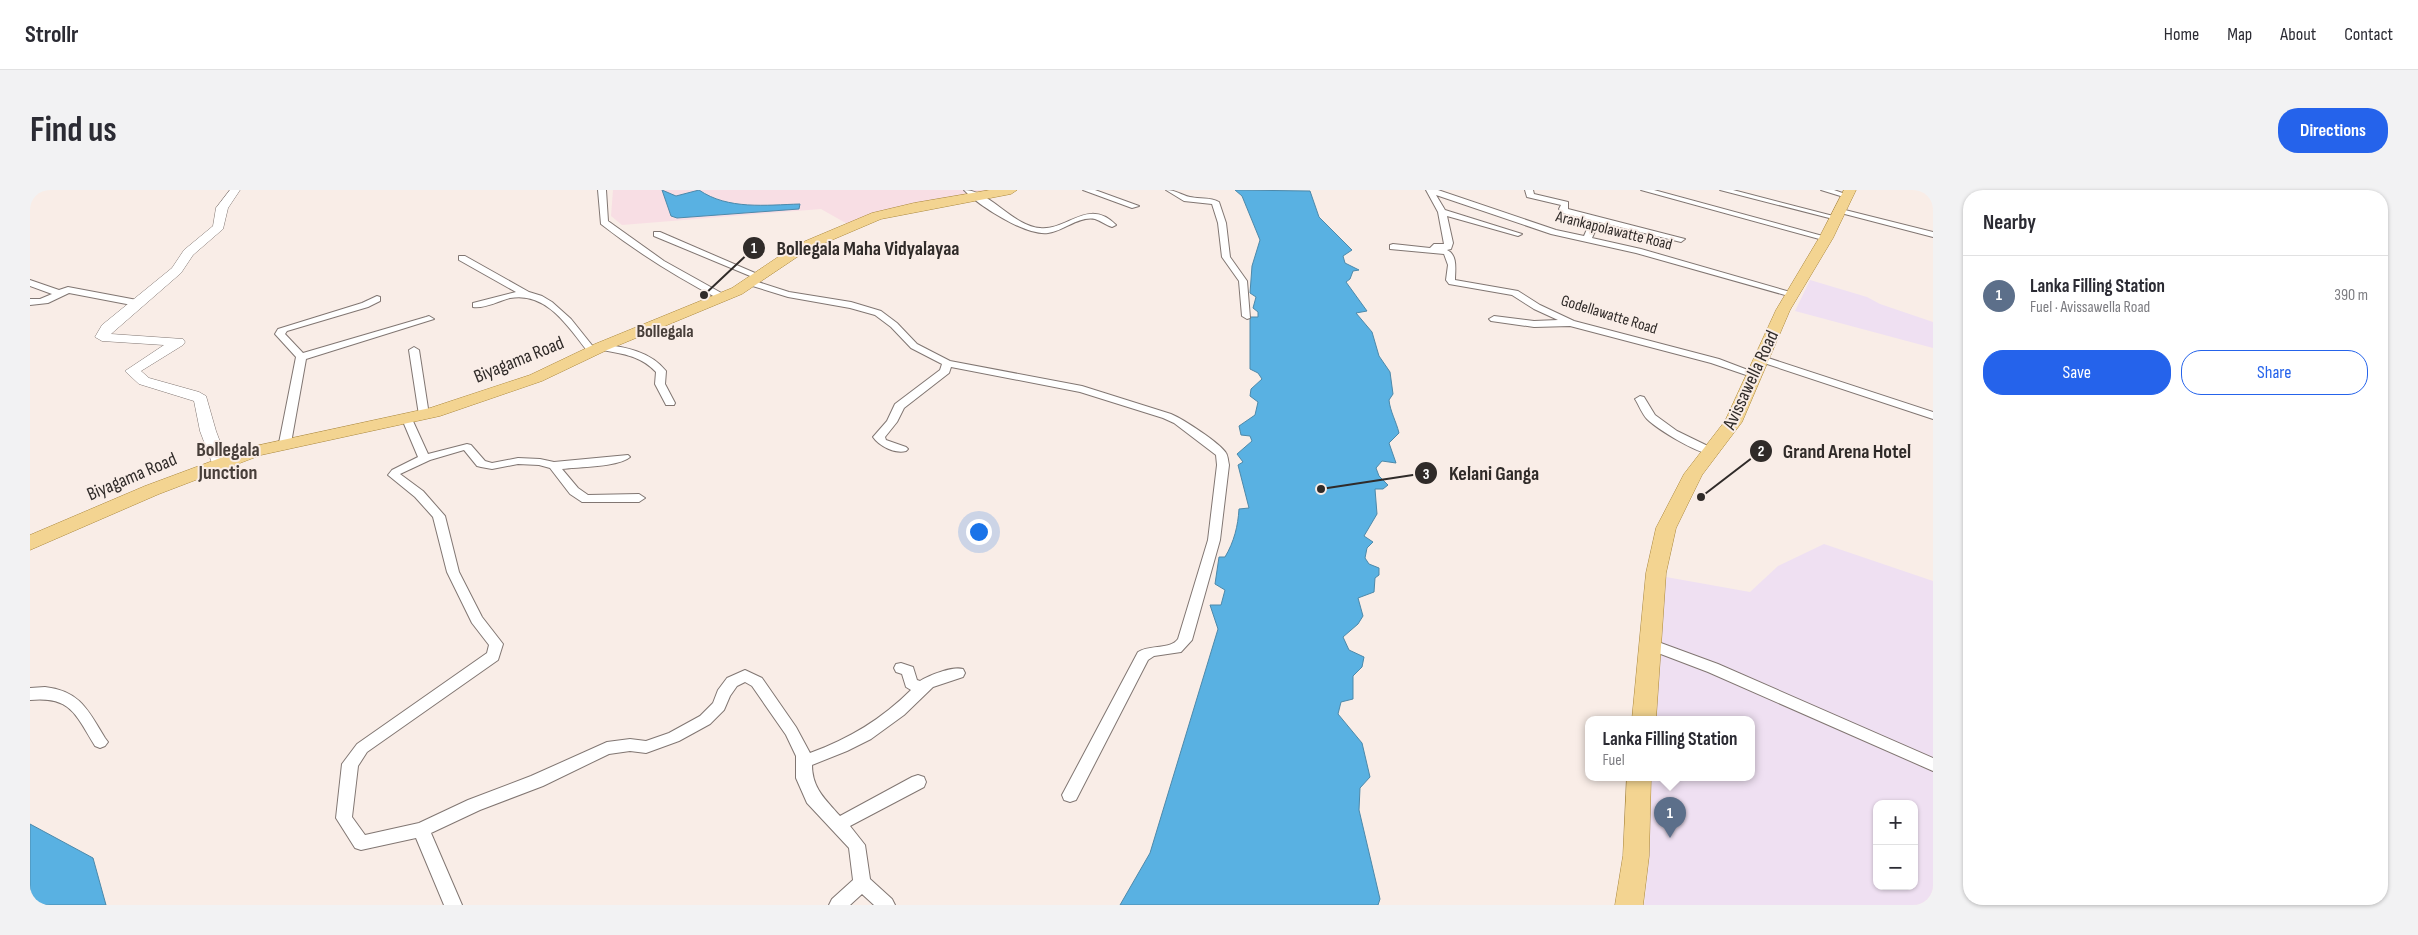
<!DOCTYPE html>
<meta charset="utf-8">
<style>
body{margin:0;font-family:"Sofia Sans Condensed",sans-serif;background:#f2f2f3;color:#2b2b33}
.controls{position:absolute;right:15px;bottom:15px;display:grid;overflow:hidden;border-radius:10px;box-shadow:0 1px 4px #0004}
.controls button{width:45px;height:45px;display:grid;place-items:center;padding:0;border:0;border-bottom:1px solid #e1e1e2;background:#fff;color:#2b2b33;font:25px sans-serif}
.you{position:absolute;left:948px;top:341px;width:18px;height:18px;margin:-12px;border:4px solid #fff;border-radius:50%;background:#1a73e8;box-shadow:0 0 0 8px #1a73e833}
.badge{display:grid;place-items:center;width:32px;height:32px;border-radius:50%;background:#2563eb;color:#fff;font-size:16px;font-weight:700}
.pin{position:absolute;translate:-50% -41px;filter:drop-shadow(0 1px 2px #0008)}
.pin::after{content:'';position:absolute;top:26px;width:18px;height:15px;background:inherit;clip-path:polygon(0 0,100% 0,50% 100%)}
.popup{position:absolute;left:1555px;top:526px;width:170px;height:65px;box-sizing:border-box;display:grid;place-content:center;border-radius:10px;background:#fff;filter:drop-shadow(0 1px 4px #0005);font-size:16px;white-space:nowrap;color:#7c7c81}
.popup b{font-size:19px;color:#2b2b33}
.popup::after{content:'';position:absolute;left:50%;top:100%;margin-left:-10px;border:10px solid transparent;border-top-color:#fff}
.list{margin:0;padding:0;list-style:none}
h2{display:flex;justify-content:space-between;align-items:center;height:65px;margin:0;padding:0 20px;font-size:21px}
h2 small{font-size:16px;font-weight:400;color:#7c7c81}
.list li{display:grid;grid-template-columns:32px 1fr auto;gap:15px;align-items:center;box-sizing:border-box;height:80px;padding:0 20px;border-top:1px solid #e1e1e2}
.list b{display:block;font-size:19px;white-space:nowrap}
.list p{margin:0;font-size:16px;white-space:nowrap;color:#7c7c81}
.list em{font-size:16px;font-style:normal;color:#7c7c81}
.actions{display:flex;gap:10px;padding:15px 20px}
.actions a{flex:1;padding:11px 0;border:1px solid #2563eb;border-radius:20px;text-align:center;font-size:18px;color:#2563eb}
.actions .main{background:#2563eb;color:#fff}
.map{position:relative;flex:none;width:1903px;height:715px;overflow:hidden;border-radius:20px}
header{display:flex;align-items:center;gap:30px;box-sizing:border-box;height:70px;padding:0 25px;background:#fff;border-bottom:1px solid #e1e1e2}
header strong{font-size:24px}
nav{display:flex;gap:28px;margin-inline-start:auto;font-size:18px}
.intro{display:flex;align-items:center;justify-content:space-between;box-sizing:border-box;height:120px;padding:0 30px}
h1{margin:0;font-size:35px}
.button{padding:12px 22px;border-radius:20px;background:#2563eb;color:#fff;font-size:18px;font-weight:700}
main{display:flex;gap:30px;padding:0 30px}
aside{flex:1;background:#fff;border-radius:20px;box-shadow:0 1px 4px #0004}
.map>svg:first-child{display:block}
.industrial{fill:#efe0f2;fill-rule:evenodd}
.education{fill:#f8dee4}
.water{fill:#59b1e2;stroke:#4d89aa}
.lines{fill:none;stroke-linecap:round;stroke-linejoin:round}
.street-casing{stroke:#817672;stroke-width:2}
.secondary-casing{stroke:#817672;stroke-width:1}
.primary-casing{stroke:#aa873c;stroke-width:1}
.street{fill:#fff;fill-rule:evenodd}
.secondary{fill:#fff;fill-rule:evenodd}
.primary{fill:#f3d491;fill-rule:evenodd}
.labels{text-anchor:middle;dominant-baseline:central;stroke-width:4;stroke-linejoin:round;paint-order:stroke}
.far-street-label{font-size:16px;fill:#302b29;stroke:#f9ede7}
.far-quarter-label{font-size:18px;font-weight:bold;fill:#473e39;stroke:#f9ede7}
.street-label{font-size:19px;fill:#302b29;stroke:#f9ede7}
.neighbourhood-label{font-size:20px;font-weight:bold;fill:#473e39;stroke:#f9ede7}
.leader{fill:none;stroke:#302b29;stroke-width:2}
.callout-dot{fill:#302b29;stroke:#f9ede7;stroke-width:2}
.mark-label{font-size:15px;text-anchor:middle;font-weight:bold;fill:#fff}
.callout-label{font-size:20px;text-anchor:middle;font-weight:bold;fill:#302b29;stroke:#f9ede7;stroke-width:4;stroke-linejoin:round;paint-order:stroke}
</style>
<header>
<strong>Strollr</strong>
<nav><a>Home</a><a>Map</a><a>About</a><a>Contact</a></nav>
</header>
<div class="intro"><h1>Find us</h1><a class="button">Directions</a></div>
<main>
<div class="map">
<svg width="1903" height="715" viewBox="0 0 1903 715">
<rect width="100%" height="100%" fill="#f9ede7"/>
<!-- industrial -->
<path class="industrial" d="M1780 90 1837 107 1850 114 1903 132V158L1765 121Z
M1794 354 1903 391V715H1614L1619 671V630L1622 587H1721V529H1626L1636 387 1720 402 1748 376ZM1847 614H1884V696H1847Z"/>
<!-- education -->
<path class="education" d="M583 0H976L821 36 791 19 592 35 581 26Z"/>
<!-- water -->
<path class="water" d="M632 0 646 6 669 0C698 20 736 15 770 14L769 19 647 28 641 26Z
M1205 0 1280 1 1289 27 1322 60 1313 66 1315 73 1329 80 1323 81 1320 89 1316 92 1337 121 1326 123 1342 142 1349 166 1360 182 1363 204 1359 210C1360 221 1366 231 1369 243L1359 253 1366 273 1352 271 1346 278 1349 286 1358 295 1353 299H1345L1347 324 1334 346 1343 352 1337 358 1335 368 1339 374 1349 378V385L1345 388 1344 402 1328 408 1333 426 1328 434 1313 447 1319 460 1334 467 1332 477 1323 486V509L1311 512 1308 524 1332 553 1340 587 1330 598 1329 620 1350 709 1348 715H1090L1120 663 1188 439 1180 415H1191L1195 400 1185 394 1189 367H1195C1204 352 1208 336 1209 319L1219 318 1208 275 1213 272 1207 264 1222 251 1220 246 1211 245 1209 236 1225 225 1228 212 1220 206 1221 199 1232 189 1228 183 1220 179V127H1228V122L1223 118 1226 107 1220 103 1222 76 1230 50 1212 6Z
M0 634 63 668 76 715H0Z"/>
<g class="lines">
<!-- street casing -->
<g class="street-casing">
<path id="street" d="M568 0H576L578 31 634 71 695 105V109H689C647 87 608 63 571 34Z
M934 0C959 0 983 36 1010 38 1038 41 1058 7 1086 35L1082 37C1076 35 1071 31 1065 29 1048 26 1034 41 1018 43 996 46 949 16 934 0Z
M1053 0H1065L1109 16 1102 18Z
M1136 0C1146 0 1151 5 1160 7 1169 9 1181 7 1189 12L1196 33 1200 67 1217 91 1220 128 1217 129 1212 126 1209 91 1192 67 1188 33 1182 14 1154 11Z
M1396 0H1408L1526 40 1554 46 1561 30 1532 23 1529 19 1531 15 1497 7 1495 0H1503L1504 4 1538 12V19L1655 49 1651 52 1569 32 1562 48 1611 59 1767 104 1762 107 1606 63 1521 44 1406 5 1415 20 1492 44 1488 46 1417 26 1423 53 1421 59 1417 60C1428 65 1425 80 1425 90L1488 101 1510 115 1544 131 1689 169 1731 185 1730 187H1722L1681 173 1540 136 1504 137 1461 131 1459 129 1464 126 1504 131 1528 130 1504 119 1482 105 1419 94 1416 90 1418 75 1414 64 1360 59V55L1363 54 1400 58 1404 54H1414L1408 22Z
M1611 0H1624L1800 48 1793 50Z
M1690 0H1703L1811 28 1807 30Z
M1791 0H1804L1821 6 1817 8Z
M1807 18 1903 42V47L1807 22Z
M624 42H630L732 86 725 88 624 46Z
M429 66H435L499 102 512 106 522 112 541 129 565 159V163H559C539 138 517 101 480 108 469 111 454 119 443 117V113L486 102 429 70Z
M719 89 759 102 821 112 851 121 867 133 887 154 920 171 1052 196 1141 224C1153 229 1190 253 1196 263 1198 266 1198 271 1199 275L1190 350 1162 450 1151 462 1124 466 1118 470 1046 610 1040 612 1034 610 1032 605 1108 462C1121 454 1140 460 1148 449L1178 350 1187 275 1186 265 1144 233 1133 228 1050 202 921 177 919 183 874 218 867 232 855 247 856 250 876 257 878 259 876 261C865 264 849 256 843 247L857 231 865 214 910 180 912 174 881 158 861 137 845 125 820 118 758 107 716 94 715 92Z
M0 90 29 100 38 97 107 110 112 113 107 116 39 103 18 113 0 115V109H10L22 104 0 96Z
M347 106 350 107V111L338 117 257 141 255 144 273 163 396 127 399 126 404 129 276 169 261 253 255 256 251 255 249 253 266 167 245 144 248 139 332 113Z
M571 154C595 157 620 161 636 181L635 194 645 213 644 215H636L635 213 625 194 626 182C609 164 590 164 568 159V155Z
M384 157 389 160 399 225 394 228 389 225 379 160Z
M1732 166 1903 222V229L1728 171 1727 169Z
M1610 206 1614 207 1625 225 1647 241 1686 260 1688 262 1686 264C1673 268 1627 239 1617 229 1612 224 1609 215 1605 209Z
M377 226 382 229 398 264 437 254 441 255 455 271 462 273 488 268 510 269 524 272 598 265 600 267C589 277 548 277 532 279L548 298 558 305 609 304 615 308 609 312H552L540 304 520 278 509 275 488 274 462 279 451 277 447 276 434 260 400 270 370 284 393 301 415 326 429 382 452 427 473 454 468 470 337 562 328 576 322 627 335 645 389 633 438 610 501 586 577 552 600 549 616 551 639 543 670 526 683 513 688 500 697 488 715 480 732 488 766 537 780 563C819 549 852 529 881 500L876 497 872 484 866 482 864 478 866 474 871 473 883 477 887 490 890 491C899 485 923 476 933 479L935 483 933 487 903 497 874 525 841 549 817 561 782 575C782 598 795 609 810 626L882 587 888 585 894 587 896 592 894 597 820 636 835 655 840 689 862 709 865 715H844L832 704 820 715H799L802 709 823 690 819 658 777 613 766 588V566L756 545 722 496 715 492 707 496 700 506 694 520 680 534 649 551 616 563 600 561 579 564 513 596 450 620 401 643 432 715H414L386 648 331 660 325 658 306 628 312 574 327 554 457 463 459 455 442 433 417 382 403 327 385 307 358 285 362 280 388 267 372 229Z
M1620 449 1688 474 1903 568V581L1678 482 1615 458 1613 454 1615 450Z
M15 497C50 501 58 520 75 548L78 552 75 556 70 558 65 556C46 525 41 506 0 510V498Z"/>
</g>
<!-- secondary casing -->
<g class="secondary-casing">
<path id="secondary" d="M200 0H210L198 18 193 39 163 65 151 83 81 144 153 149 155 152 153 155 111 181 119 188 169 202 176 206 186 241 198 273 196 276H184L182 273 170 241 164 211 109 194 95 181 134 155 72 151 65 147 72 135 142 78 154 60 183 36 186 18Z"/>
</g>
<!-- primary casing -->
<g class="primary-casing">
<path id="primary" d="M960 0H987L981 4 851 29 776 61 712 104 577 160 512 191 410 226 231 265 129 304 0 360V345L115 296 220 257 400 218 500 185 565 154 702 98 766 55 842 23 884 13Z
M1814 0H1826L1803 48 1760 120 1712 232 1672 285 1646 338 1636 383 1626 529H1602L1616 383 1626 338 1654 284 1695 231 1746 120 1789 48Z
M1597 587H1621L1619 666 1613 715H1585L1593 666Z"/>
</g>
<!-- street -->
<use href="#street" class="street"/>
<!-- secondary -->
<use href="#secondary" class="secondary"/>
<!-- primary -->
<use href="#primary" class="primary"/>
</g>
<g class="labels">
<!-- far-street labels -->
<g class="far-street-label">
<text transform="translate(1584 41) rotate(14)">Arankapolawatte Road</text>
<text transform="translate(1579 125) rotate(17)">Godellawatte Road</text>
</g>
<!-- far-quarter labels -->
<g class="far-quarter-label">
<text x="635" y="141">Bollegala</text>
</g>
<!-- street labels -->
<g class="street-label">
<text transform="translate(489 170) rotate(-22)">Biyagama Road</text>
<text transform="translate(1721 190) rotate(-65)">Avissawella Road</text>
<text transform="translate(102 287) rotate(-23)">Biyagama Road</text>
</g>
<!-- neighbourhood labels -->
<g class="neighbourhood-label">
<text x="198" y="260">Bollegala<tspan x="198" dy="23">Junction</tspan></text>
</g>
</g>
<!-- callouts -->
<path class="leader" d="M674 105L724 58M1671 307L1731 261M1291 299L1396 283"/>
<g class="callout-dot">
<circle cx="674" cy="105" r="5"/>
<circle cx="1671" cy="307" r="5"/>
<circle cx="1291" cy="299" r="5"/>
<circle cx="724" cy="58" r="12"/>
<circle cx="1731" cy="261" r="12"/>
<circle cx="1396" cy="283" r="12"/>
</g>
<g class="mark-label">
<text x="724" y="63">1</text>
<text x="1731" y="266">2</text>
<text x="1396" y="289">3</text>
</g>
<g class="callout-label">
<text x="838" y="65">Bollegala Maha Vidyalayaa</text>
<text x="1817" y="268">Grand Arena Hotel</text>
<text x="1464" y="290">Kelani Ganga</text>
</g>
</svg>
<div class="controls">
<button>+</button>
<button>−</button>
</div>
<div class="you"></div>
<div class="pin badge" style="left:1640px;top:648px;background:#5c6f8a">1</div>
<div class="popup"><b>Lanka Filling Station</b>Fuel</div>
</div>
<aside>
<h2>Nearby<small></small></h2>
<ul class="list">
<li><span class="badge" style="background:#5c6f8a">1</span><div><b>Lanka Filling Station</b><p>Fuel · Avissawella Road</p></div><em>390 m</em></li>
</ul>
<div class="actions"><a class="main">Save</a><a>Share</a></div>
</aside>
</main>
